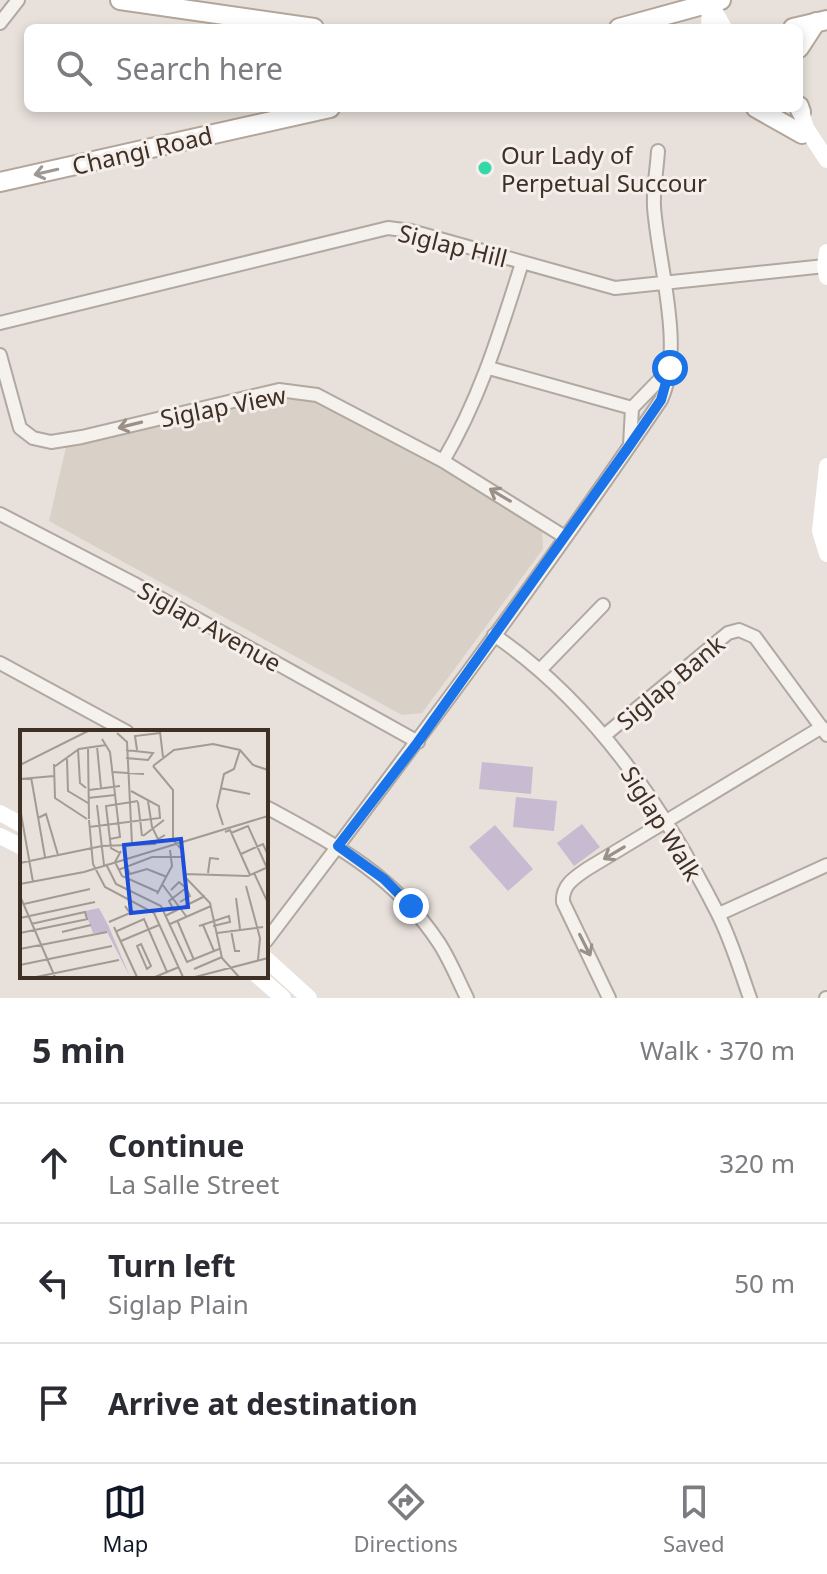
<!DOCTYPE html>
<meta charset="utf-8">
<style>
body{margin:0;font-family:"Noto Sans",sans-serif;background:#f2f2f3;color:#2b2b33}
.stop{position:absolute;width:24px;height:24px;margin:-18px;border:6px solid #1a73e8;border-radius:50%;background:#fff}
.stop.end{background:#1a73e8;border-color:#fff;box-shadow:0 2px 8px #0008}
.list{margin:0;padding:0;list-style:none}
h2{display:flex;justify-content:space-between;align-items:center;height:104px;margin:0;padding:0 32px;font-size:34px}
h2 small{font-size:26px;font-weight:400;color:#7c7c81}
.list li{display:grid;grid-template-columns:52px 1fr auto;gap:24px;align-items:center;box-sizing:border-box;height:120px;padding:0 32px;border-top:2px solid #e1e1e2}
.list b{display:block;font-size:30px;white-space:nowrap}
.list p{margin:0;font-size:26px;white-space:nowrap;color:#7c7c81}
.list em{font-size:26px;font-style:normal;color:#7c7c81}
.icon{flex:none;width:44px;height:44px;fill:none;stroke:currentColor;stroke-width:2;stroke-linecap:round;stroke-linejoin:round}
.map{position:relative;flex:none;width:827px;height:998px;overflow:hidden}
.search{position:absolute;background:#fff;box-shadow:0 4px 12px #0003;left:24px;right:24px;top:24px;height:88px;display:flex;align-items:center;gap:20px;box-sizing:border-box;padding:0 28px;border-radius:12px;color:#7c7c81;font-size:30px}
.sheet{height:464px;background:#fff}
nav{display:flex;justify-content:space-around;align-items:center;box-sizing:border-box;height:112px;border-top:2px solid #e1e1e2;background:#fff;font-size:22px;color:#7c7c81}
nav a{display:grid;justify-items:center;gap:4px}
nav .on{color:#111827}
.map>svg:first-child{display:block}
.built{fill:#d9d0c8}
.green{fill:#c8bbd1}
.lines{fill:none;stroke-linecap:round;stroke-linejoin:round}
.street-casing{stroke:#b1a8a0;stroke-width:16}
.primary-casing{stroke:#b3a599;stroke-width:22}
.street{stroke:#f5f1ed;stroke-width:12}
.secondary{stroke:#fff;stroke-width:16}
.primary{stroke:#fff;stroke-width:18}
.oneway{stroke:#9e9892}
.oneway2{stroke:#9a9088}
.route{stroke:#1a73e8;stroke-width:10}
.poi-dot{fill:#32d9a6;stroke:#f5eeea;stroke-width:3}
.labels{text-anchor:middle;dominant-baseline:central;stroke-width:6;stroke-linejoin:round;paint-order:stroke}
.street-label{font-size:24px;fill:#3e3024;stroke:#f5eeea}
.poi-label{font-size:24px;fill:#3e3024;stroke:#f5eeea;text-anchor:start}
.inset-road{fill:none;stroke:#a39a92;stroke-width:2}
.view{fill:#1d4ed8;fill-opacity:0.15;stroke:#1d4ed8;stroke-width:4}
.inset-edge{fill:none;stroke:#3e3024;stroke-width:4}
</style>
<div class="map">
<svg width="827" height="998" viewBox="0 0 827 998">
<rect width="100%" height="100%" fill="#e7e0db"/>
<!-- built -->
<path class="built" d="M293 397 328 403 456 472 542 531 543 549 422 713 402 715 49 521 66 447 255 401Z"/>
<!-- green -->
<path class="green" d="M482 762 533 767 531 794 479 789Z
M516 797 557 801 554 831 513 827Z
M582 824 600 847 574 866 557 843Z
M495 825 533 869 508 891 469 847Z"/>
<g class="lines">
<!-- street casing -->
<g class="street-casing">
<path id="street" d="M0 23 18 0
M0 323 388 228 411 231 615 288 825 266
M0 355 20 428 33 438 51 442 82 437 279 390 317 395 443 461 565 537
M489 368 632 408
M630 445 632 408 668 371
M443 461C480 399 500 332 522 263
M0 514 133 583 418 742
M494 635C593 703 663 806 717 912 731 939 740 970 750 998
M0 663 127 732
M540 670 603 605
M605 735 728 633 739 630 755 637 827 735
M266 807C336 845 394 875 439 943 450 960 458 980 467 998
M719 914 827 865
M266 941C401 763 536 585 661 400 685 348 658 263 654 207 653 189 657 169 658 151
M609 998 563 902C562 885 574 878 587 869L822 727
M826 998H827"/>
</g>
<!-- primary casing -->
<g class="primary-casing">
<path id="primary" d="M120 0 314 28
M619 28 721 0
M793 28 827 20
M799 48 816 22
M799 106 801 112
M756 108 802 134
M0 182 330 108"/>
</g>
<!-- street -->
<use href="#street" class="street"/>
<!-- secondary -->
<path class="secondary" d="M710 3 724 28
M709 28 710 2
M798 108 801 112 806 128 827 160
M827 252 825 266 827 277
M827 466 820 531 827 554
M0 813 22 825
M0 836 22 847
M266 959 309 998
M258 976 283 998"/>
<!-- primary -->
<use href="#primary" class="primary"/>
</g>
<!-- one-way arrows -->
<defs><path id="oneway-shaft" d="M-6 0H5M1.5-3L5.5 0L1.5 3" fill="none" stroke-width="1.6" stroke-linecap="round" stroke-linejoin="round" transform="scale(2)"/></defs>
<use class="oneway" href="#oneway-shaft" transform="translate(46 172) rotate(167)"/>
<g class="oneway2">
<use href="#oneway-shaft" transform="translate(130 425) rotate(166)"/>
<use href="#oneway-shaft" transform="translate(500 495) rotate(-149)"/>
<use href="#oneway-shaft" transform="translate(614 853) rotate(149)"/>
<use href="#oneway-shaft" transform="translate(585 945) rotate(63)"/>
</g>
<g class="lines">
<!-- route -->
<path class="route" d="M411 906 384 879 338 846 418 742 630 445 661 400 670 368"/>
</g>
<!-- markers -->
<circle class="poi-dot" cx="485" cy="168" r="8"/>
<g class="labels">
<!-- street labels -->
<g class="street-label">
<text transform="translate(142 150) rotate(-13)">Changi Road</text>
<text transform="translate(453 245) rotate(14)">Siglap Hill</text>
<text transform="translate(223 406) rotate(-11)">Siglap View</text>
<text transform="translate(210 626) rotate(29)">Siglap Avenue</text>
<text transform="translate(670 682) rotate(-40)">Siglap Bank</text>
<text transform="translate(662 823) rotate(58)">Siglap Walk</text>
</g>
<!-- poi labels -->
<g class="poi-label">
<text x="501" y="154">Our Lady of<tspan x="501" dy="28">Perpetual Succour</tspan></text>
</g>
</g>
<!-- overview -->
<g transform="translate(20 730)">
<rect width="248" height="248" fill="#e7e0db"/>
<path d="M79 178 89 197 110 247 87 202 73 203 65 181Z" fill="#c8bbd1"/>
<path class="inset-road" d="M199 1H244M140 2 143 27M97 3 107 12 112 114M82 9 90 22 100 107 90 109M77 16 81 58M68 17 69 89M58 19 60 53 66 58M117 20 115 6 140 3M106 28 128 30 133 23 106 20M47 29 48 61 68 73M34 34 35 68 67 89M0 35 68 1M133 36 154 20 193 14 220 20 233 35 248 40M133 36 153 60V110M34 37 59 19 86 15M92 42 124 44M11 47 25 127M0 49 34 46M200 58 230 64M69 60 100 56M68 68 95 65M128 71 132 97 138 109 145 105M118 72 122 106M77 75 84 135M0 78 13 152M18 88 26 84 38 125M69 90 73 134 85 157 134 183 163 247M203 95 197 76 204 44 214 39 220 20M69 97 140 88 139 76 111 61M205 102 210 100 230 145M211 103 228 96 247 138M123 106 144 90M154 111 163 121 165 147 190 173 202 228 219 247M101 121 95 132 102 146 138 162M100 123 91 118 86 76 118 71M221 124 243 114 248 125M0 133 82 116 136 114M86 134 96 154 141 176 167 232 199 219M105 134 110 144 127 139 147 147M98 140 132 127H162M188 143 190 128 199 129M234 143 248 173M165 144 228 146 248 137M0 154 64 142 248 86M142 154 166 186M226 156 240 208 238 230M151 160 159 152 166 158 170 166 160 172M137 164 152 136 150 120M0 166 35 247M216 168 220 199M4 174 70 159M155 182 149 171 166 158M145 186 185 166M0 188 75 172M157 190 174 230M89 192 110 183 105 176M11 194 65 182 67 189M150 194 191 176M183 195 194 221M179 196 209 186 210 192 193 196M94 197 117 247M211 200 215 221H220M97 201 124 189 147 242M42 202 71 195M0 203 68 189M197 203 243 197M101 211 139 195M121 214 131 236 127 239 117 216ZM0 219 87 202M0 235 92 216M174 239 202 227M16 247 99 230M135 247 159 237M175 247 248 228"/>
<path class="view" d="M161 109 168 177 111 183 104 115Z"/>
<rect width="248" height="248" class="inset-edge"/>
</g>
</svg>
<div class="stop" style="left:670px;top:368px"></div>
<div class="stop end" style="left:411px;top:906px"></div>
<div class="search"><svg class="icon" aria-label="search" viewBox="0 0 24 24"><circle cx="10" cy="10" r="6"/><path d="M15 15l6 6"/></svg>Search here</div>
</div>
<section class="sheet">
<h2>5 min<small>Walk · 370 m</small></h2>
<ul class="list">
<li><svg class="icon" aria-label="ahead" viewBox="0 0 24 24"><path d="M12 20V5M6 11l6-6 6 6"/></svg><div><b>Continue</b><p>La Salle Street</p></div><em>320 m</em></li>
<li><svg class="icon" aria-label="left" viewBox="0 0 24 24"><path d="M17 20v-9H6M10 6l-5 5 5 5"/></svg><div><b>Turn left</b><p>Siglap Plain</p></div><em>50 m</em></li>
<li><svg class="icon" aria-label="arrive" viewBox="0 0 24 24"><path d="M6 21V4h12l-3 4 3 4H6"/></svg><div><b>Arrive at destination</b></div></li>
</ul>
</section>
<nav>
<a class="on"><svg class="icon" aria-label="map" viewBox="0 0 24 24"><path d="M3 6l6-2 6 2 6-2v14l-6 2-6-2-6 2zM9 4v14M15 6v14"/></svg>Map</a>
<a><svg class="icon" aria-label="directions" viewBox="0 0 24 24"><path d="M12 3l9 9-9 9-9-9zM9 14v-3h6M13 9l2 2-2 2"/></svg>Directions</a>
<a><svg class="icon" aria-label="saved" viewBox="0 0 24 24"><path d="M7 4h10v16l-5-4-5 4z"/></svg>Saved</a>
</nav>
